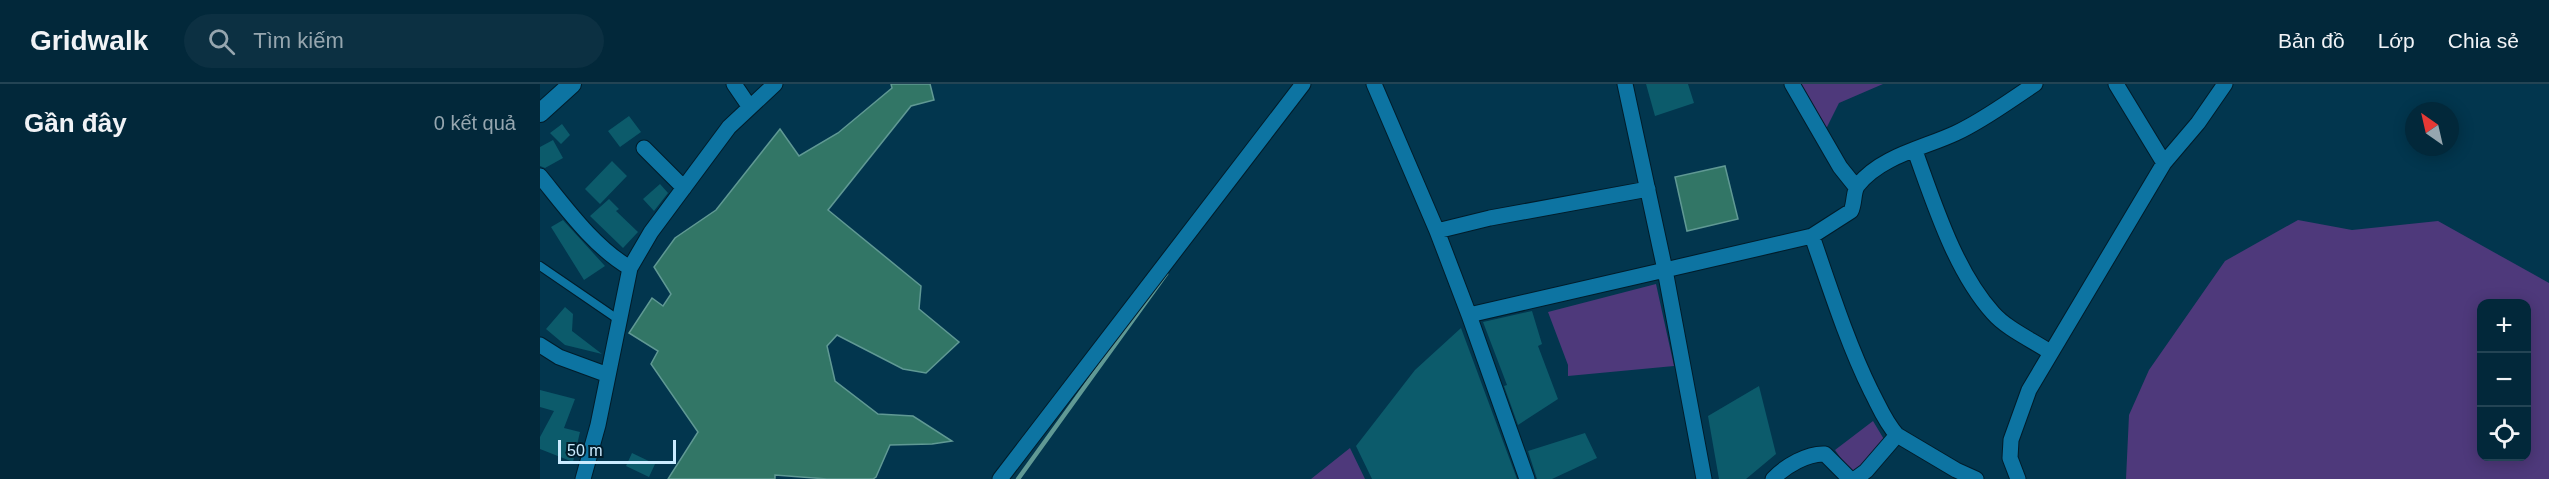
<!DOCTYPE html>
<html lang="vi">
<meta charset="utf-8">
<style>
body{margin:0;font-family:Helvetica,sans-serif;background:#0c3042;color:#f1f3f6}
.controls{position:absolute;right:18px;bottom:18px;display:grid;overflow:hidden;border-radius:12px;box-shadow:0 3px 15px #0003}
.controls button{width:54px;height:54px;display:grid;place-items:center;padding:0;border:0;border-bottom:2px solid #234454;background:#02283a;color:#f1f3f6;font:30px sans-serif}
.compass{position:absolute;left:1865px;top:18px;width:54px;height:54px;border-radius:50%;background:#02283a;box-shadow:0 3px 15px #0003;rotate:326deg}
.scale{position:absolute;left:18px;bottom:15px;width:118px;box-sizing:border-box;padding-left:6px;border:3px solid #caebff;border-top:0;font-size:16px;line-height:21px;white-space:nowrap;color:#caebff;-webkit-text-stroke:4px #011c2a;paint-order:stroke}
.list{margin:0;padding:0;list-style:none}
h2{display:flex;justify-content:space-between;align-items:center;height:78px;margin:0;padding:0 24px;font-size:26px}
h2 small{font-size:20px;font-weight:400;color:#96a6af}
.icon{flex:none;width:33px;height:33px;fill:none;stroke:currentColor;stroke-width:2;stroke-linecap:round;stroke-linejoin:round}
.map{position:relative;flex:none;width:2009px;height:395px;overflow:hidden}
header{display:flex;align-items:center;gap:36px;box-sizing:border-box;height:84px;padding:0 30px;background:#02283a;border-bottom:2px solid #234454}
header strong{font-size:28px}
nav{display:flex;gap:33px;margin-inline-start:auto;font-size:21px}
.search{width:420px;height:54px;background:#0c3042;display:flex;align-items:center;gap:15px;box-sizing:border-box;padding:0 21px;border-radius:33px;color:#96a6af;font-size:22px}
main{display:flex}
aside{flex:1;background:#02283a}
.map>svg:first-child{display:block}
.green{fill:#4e397b;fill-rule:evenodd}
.water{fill:#327666;stroke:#609994;stroke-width:1.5}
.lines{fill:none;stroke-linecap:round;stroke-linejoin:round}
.stream{stroke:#609994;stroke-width:4.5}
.building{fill:#0c5b6b}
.lane-casing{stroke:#011c2a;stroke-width:10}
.street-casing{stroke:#011c2a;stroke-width:17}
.secondary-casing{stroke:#011c2a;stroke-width:20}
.lane{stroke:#0d74a2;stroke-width:8}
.street{stroke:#0d74a2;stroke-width:15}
.secondary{stroke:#0d74a2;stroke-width:18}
</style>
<header>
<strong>Gridwalk</strong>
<div class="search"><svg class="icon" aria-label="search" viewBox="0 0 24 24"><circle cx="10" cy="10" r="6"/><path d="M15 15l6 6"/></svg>Tìm kiếm</div>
<nav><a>Bản đồ</a><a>Lớp</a><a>Chia sẻ</a></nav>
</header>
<main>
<aside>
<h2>Gần đây<small>0 kết quả</small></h2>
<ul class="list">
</ul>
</aside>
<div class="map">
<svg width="2009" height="395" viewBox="0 0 2009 395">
<rect width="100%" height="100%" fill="#02364e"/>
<!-- green -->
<path class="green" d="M1261 0H1343L1299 19 1280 57Z
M1758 136 1812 146 1898 137 2009 199V395H1586L1589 331 1609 286 1685 177ZM1986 219V372H1942V219Z
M1116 200 1134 282 1028 292V281L1008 228Z
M1333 337 1345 357 1312 390 1295 366Z
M810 364 825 395H771Z"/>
<!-- water -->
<path class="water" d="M351 0H390L394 16 371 22 288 126 381 202 379 225 419 258 386 289 363 285 297 251 287 262 295 297 338 330 373 332 412 357 392 360 350 361 336 393 333 395H287L235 391V395H128L158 348 111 280 118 267 89 249 112 214 123 222 131 210 114 183 135 154 176 126 240 45 259 72 298 49 352 4Z
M1185 82 1198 135 1147 147 1135 93Z"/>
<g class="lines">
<!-- stream -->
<path class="stream" d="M478 395 626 190"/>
</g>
<!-- building -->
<path class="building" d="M1106 0H1148L1154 19 1115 32Z
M89 32 101 48 80 63 68 47Z
M22 40 30 51 21 60 10 49Z
M13 56 23 74 5 84 0 82V63Z
M72 77 87 92 60 120 45 105Z
M120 100 128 109 114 127 103 115Z
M69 115 79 125 76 127 98 148 83 164 50 132Z
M23 136 65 182 44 196 11 143Z
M25 223 33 230 32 247 62 270 25 261 6 245Z
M992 227 1002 260 998 262 1018 315 978 341 964 302 967 301 943 238Z
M921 244 977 395H832L816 362 875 286Z
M1219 302 1236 370 1206 395H1179L1168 332Z
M0 306 35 315 24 344 40 348 33 378 0 365V353L14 327 0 323Z
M1045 349 1057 374 1012 395H997L988 367Z
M92 369 115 380 109 393 86 382Z"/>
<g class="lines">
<!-- lane casing -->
<g class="lane-casing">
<path id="lane" d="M0 182 79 236"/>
</g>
<!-- street casing -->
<g class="street-casing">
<path id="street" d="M194 0 209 22
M834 0 897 147 929 231
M1252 0 1300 83 1316 103
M1576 0 1624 79
M104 64 144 104
M1375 67C1394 119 1415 187 1453 229 1467 245 1492 256 1510 268
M0 92C26 124 54 163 90 184
M897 147 950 134 1108 105
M1272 152C1290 204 1307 258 1331 307 1339 322 1345 338 1357 351L1416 386 1436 395
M0 261 19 273 68 291
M43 395 58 341 90 184 111 148 189 43 235 0
M460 395 763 0
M987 395 929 231 1125 186 1085 0
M1164 395 1125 186 1272 152 1311 127C1315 119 1313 107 1318 101 1341 72 1384 64 1416 49 1444 36 1469 17 1495 0
M1233 395C1245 382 1268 369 1285 370L1310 395
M1315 395 1326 387 1357 351
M1478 395 1470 374 1471 356 1489 306 1624 79 1658 39 1685 0"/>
</g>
<!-- secondary casing -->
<g class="secondary-casing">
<path id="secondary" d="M0 29 32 0"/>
</g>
<!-- lane -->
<use href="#lane" class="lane"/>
<!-- street -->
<use href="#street" class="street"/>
<!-- secondary -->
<use href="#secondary" class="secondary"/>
</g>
</svg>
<div class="controls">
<button>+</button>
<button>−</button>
<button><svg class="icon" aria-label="locate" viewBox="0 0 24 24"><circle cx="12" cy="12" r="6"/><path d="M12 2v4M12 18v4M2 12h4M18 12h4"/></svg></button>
</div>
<svg class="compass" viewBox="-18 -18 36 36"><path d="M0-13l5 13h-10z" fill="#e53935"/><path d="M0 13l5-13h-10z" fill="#96a6af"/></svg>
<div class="scale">50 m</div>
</div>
</main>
